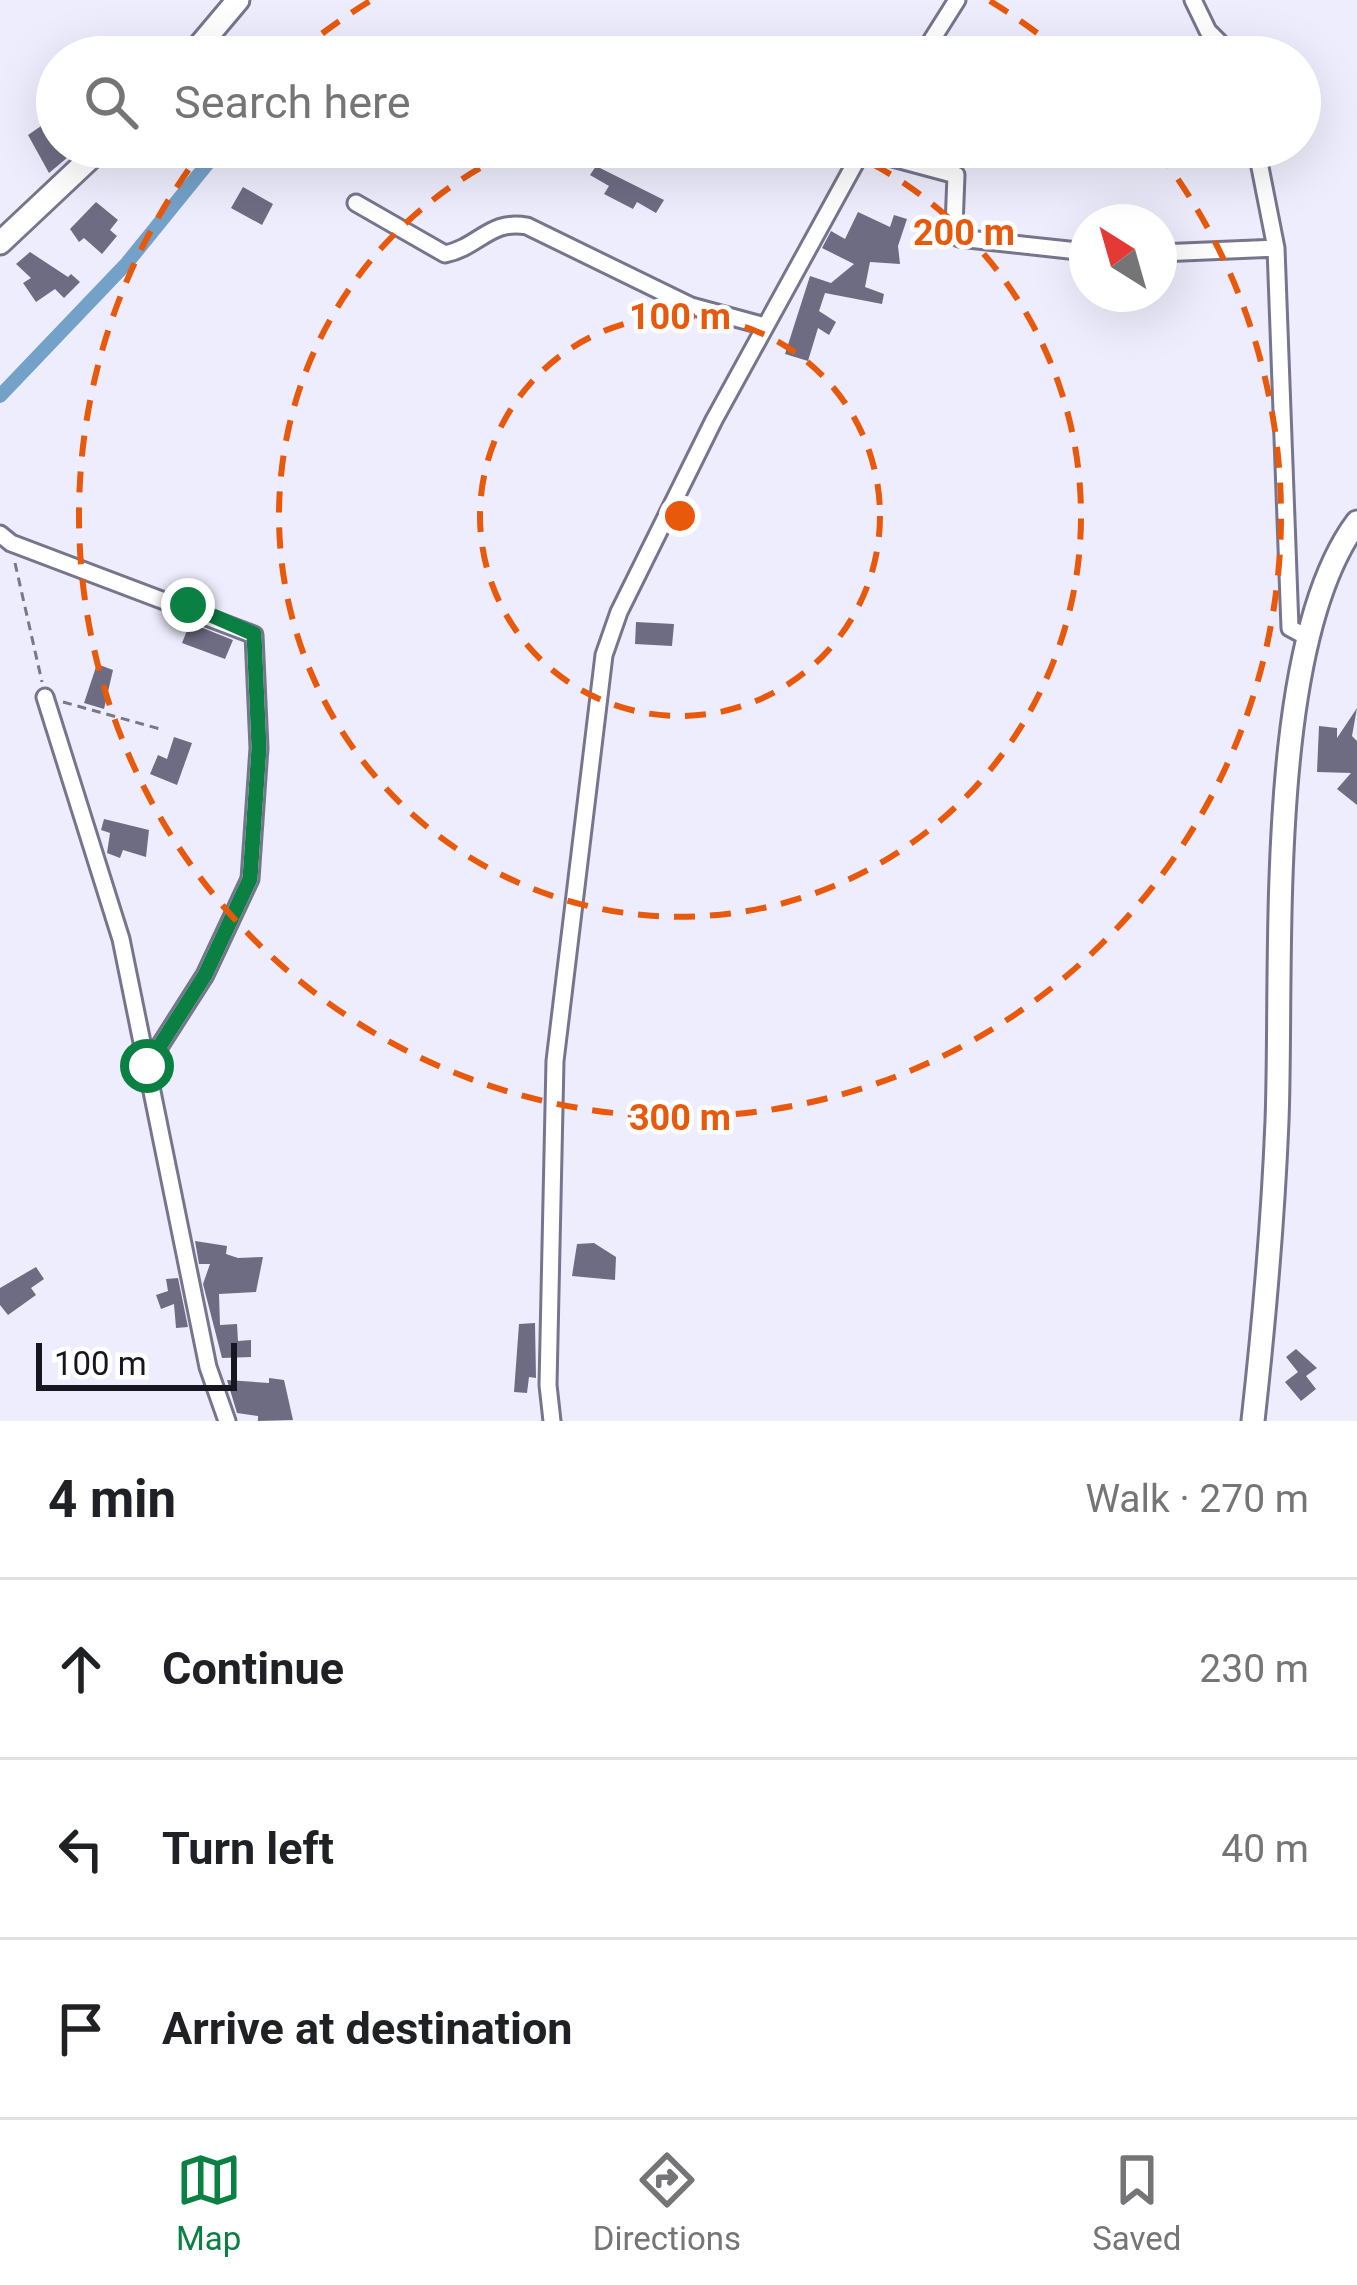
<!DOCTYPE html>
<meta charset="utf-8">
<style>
body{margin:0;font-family:Roboto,sans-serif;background:#f6f6f6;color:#202124}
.compass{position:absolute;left:1069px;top:204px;width:108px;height:108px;border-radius:50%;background:#fff;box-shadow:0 12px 48px #0002;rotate:323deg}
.scale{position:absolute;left:36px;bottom:30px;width:201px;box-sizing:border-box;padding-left:12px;border:6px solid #171620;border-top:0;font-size:33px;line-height:42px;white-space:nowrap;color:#171620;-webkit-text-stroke:9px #fff;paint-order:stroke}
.stop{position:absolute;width:36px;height:36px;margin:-27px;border:9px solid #0b8043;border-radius:50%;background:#fff}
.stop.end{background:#0b8043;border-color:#fff;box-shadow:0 3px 12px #0008}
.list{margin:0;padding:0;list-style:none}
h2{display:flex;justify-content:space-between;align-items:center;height:156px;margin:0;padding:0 48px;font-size:51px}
h2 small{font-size:39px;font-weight:400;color:#757577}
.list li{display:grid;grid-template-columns:78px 1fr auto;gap:36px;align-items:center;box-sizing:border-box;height:180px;padding:0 48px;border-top:3px solid #e0e0e0}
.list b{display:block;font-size:45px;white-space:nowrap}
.list em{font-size:39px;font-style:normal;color:#757577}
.icon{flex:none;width:66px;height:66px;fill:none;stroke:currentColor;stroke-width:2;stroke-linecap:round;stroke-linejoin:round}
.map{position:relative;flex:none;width:1357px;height:1421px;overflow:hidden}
.search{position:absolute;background:#fff;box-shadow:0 12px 48px #0002;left:36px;right:36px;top:36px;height:132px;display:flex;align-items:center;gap:30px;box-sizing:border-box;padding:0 42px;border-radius:66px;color:#757577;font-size:45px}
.sheet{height:696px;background:#fff}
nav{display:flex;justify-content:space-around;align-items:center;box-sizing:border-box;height:168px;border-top:3px solid #e0e0e0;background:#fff;font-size:33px;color:#757577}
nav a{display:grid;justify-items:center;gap:6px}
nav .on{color:#0b8043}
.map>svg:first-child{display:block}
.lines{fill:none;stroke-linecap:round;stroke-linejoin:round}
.canal{stroke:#74a1c8;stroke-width:14}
.building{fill:#6e6c83}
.street-casing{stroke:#77758d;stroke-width:21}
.secondary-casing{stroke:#77758d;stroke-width:27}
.path{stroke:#797885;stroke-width:3;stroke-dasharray:9 6;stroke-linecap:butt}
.street{stroke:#fff;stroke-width:15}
.secondary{stroke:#fff;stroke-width:21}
.route{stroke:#0b8043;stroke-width:15}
.ring{fill:none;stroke:#e8590c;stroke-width:6;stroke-dasharray:21 15}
.centre{fill:#e8590c;stroke:#fff;stroke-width:6}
.ring-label{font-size:36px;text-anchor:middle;font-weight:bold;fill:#e8590c;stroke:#fff;stroke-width:9;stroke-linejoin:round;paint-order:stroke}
</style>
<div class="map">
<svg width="1357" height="1421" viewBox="0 0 1357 1421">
<rect width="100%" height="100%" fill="#eeedfd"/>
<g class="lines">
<!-- canal -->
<path class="canal" d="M0 396 127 263 221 147"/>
</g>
<!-- building -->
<path class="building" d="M57 115V147H80L49 173 28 135Z
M596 166 664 200 656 213 637 202 633 209 604 194 609 186 590 175Z
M243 187 273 204 262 225 231 208Z
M96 202 118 220 110 230 117 236 102 254 84 238 79 242 70 229Z
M858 212 890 227 894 215 907 219 898 246 900 264 870 262 865 287 884 294 882 304 825 293 819 311 836 322 829 335 818 328 808 361 785 354 810 276 831 283 854 264 822 248 831 231 845 239Z
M30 252 68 277 71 274 80 282 64 298 55 289 36 302 23 283 31 278 16 264Z
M636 622 674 624 672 646 635 644Z
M190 623 233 640 225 659 182 643Z
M97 664 113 670 104 709 84 703Z
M1357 708 1352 736 1357 741V805L1337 789 1351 773 1317 772 1319 726 1337 728V738Z
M174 737 192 743 177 785 150 774 158 755 167 759Z
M104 819 149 830 146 857 123 850 120 858 107 853 110 833 101 830Z
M195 1241 227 1246 226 1254 238 1258 263 1257 256 1292 219 1294 220 1325 237 1324 238 1341 251 1340V1357L222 1358 203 1284 210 1264H199Z
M594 1243 616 1257 615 1280 572 1276 577 1244Z
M36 1267 44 1279 31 1288 36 1295 8 1315 0 1305V1288Z
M178 1278 188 1327 176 1328 174 1304 161 1309 156 1295 168 1291 166 1279Z
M535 1323 536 1378 529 1377 527 1393 514 1392 519 1324Z
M1296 1349 1317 1368 1306 1376 1316 1389 1301 1401 1285 1382 1298 1372 1286 1357Z
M269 1378 284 1380 293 1420 258 1421V1416L237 1413 227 1380 269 1383Z"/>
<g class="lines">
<!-- street casing -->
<g class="street-casing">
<path id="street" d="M1193 0 1208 31 1234 57
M921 57 957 0
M863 150 956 175 954 227 959 238 1087 252
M356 203 445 254C479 247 490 219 527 226L691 306 765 326
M1276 248 1290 628 1305 636
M1159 253 1276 248 1256 147
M0 534 11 543 254 635 259 748 250 879 205 975 147 1066
M45 697 121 939 208 1367 227 1421
M552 1421 548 1385 555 1061 604 655 619 612 714 420 864 147"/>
</g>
<!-- secondary casing -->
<g class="secondary-casing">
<path id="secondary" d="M190 57 238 0
M0 243 102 147
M1253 1421C1264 1322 1273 1220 1277 1121 1283 964 1264 646 1357 522"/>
</g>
<!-- path -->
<path class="path" d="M15 563 42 682
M63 702 160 729"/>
<!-- street -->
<use href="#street" class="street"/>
<!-- secondary -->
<use href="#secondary" class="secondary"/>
</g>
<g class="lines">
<!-- route -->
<path class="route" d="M147 1066 205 975 250 879 259 748 254 634 188 605"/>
</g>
<!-- distance rings -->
<g class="ring">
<circle cx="680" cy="516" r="200"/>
<path d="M840 148A401 401 0 1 1 520 148"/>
<path d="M294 56A601 601 0 0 1 370 1M990 1A601 601 0 0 1 1066 56M1157 150A601 601 0 1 1 203 150"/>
</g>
<circle cx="680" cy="516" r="18" class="centre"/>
<g class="ring-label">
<text x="964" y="245">200 m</text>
<text x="680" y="329">100 m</text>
<text x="680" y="1130">300 m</text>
</g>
</svg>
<svg class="compass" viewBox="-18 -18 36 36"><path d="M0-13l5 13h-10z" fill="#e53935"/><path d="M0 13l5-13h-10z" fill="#757577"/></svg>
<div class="scale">100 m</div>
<div class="stop" style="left:147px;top:1066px"></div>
<div class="stop end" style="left:188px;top:605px"></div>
<div class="search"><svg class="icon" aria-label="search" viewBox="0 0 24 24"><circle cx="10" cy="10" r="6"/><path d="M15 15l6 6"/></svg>Search here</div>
</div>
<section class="sheet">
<h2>4 min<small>Walk · 270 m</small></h2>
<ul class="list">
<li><svg class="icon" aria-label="ahead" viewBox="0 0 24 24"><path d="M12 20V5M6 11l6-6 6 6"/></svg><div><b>Continue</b></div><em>230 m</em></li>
<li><svg class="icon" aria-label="left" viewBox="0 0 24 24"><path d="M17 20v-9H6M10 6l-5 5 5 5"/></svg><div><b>Turn left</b></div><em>40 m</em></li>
<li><svg class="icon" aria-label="arrive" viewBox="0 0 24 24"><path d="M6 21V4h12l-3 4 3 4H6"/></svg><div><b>Arrive at destination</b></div></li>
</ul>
</section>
<nav>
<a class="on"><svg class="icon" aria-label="map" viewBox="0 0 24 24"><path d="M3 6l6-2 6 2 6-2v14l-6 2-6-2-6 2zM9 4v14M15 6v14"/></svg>Map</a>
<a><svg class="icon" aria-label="directions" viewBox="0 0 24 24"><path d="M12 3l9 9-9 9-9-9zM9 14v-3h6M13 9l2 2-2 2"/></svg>Directions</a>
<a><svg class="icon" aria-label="saved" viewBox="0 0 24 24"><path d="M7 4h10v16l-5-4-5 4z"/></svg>Saved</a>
</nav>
